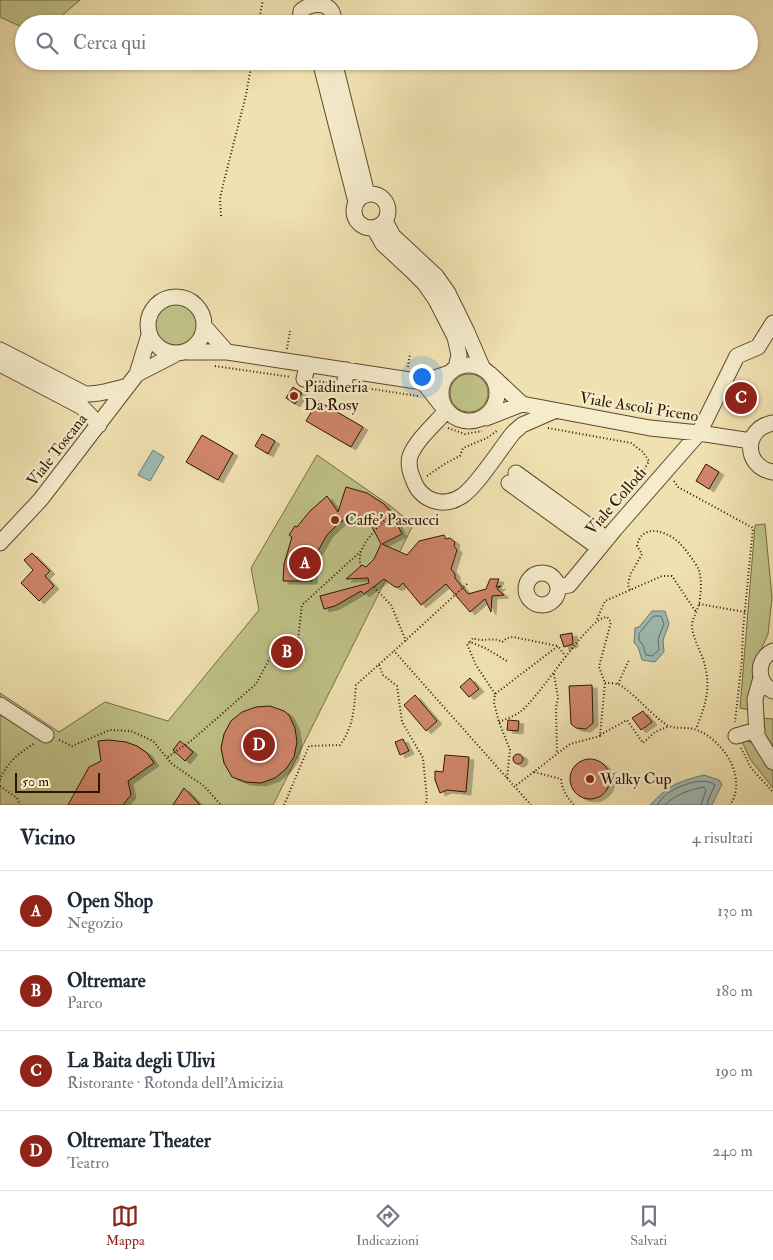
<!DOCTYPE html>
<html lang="it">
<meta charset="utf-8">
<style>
body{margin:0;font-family:"IM FELL Double Pica",serif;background:#f2f2f3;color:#1f2937}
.scale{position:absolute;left:15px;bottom:12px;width:85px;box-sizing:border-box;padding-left:5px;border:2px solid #2d1602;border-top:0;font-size:14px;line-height:18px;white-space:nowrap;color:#2d1602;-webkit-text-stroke:4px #f5eccc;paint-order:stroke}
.you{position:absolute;left:421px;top:376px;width:18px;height:18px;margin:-12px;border:4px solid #fff;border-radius:50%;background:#1a73e8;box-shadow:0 0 0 8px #1a73e833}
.badge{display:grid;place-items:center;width:32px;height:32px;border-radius:50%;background:#8f2418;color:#fff;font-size:16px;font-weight:700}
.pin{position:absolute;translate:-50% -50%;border:2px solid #fff;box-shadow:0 1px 5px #0006}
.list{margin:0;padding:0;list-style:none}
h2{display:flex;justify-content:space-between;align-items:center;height:65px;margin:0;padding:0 20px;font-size:21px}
h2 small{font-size:16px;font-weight:400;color:#747a83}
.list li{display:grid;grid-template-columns:32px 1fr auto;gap:15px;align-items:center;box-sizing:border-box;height:80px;padding:0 20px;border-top:1px solid #e0e1e3}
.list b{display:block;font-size:19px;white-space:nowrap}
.list p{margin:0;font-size:16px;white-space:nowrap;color:#747a83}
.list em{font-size:16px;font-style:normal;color:#747a83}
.icon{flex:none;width:28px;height:28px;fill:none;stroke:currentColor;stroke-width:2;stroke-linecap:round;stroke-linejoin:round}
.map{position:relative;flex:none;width:773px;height:805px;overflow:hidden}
.search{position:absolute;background:#fff;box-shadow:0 1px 4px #0004;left:15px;right:15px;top:15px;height:55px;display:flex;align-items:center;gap:12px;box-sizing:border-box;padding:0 18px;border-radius:28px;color:#747a83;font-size:19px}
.sheet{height:385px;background:#fff}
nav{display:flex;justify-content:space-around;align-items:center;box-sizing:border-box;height:70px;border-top:1px solid #e0e1e3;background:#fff;font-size:14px;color:#747a83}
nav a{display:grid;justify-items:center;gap:2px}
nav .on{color:#8f2418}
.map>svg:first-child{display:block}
.green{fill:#bfc187;stroke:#766c44}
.water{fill:#9dbbb4;stroke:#70796d}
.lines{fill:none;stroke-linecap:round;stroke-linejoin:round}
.shore{stroke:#65685b;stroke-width:1}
.building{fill:#d0856b;stroke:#2d1602;filter:url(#shadow)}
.minor-casing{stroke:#5e492e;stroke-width:17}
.path{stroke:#2d1602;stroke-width:2;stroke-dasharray:1 2.5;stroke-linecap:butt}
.minor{stroke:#f5eccc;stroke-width:15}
.poi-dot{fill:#8f2418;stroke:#f5eccc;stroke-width:2}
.labels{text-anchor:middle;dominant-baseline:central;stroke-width:4.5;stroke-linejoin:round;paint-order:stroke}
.poi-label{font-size:16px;fill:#2d1602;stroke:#f5eccc;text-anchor:start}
.street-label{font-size:16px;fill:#2d1602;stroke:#f5eccc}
</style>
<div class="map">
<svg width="773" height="805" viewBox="0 0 773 805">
<defs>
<filter id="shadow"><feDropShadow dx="5" dy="3" stdDeviation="0" flood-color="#0004"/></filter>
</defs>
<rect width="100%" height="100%" fill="#f0e1b0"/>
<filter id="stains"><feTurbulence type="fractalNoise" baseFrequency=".004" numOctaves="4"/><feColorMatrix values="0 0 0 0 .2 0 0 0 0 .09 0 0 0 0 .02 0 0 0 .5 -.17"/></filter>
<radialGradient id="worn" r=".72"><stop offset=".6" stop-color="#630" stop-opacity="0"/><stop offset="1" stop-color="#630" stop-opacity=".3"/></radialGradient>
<!-- green -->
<path class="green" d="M0 0H80L52 24H24V28L0 17Z
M152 325a24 24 0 1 1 48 0a24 24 0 1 1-48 0Z
M450 393a19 19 0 1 1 38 0a19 19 0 1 1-38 0Z
M317 455 392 507 413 525 273 805H0V693L59 732 105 702 168 721 259 610 251 568Z
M765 524 772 598 768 634 761 650 754 661 750 710 740 708 755 525Z
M759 718 773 719V753L761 733Z
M741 739 754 743 773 772V788L750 759Z"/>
<!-- water -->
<path class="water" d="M153 450 164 457 150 481 138 475Z
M652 611H665L669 624 663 640 664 652 655 662 642 660 638 647 634 643 635 628 639 627Z
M704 775 719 780 722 784 712 805H650C669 785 677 782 704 775Z"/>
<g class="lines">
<!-- shore -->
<path class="shore" d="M654 616H661L664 624 658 639 659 650 652 656 646 655 643 645 639 640V634Z
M657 805C660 801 664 796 668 793 680 785 704 776 715 785L708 800 707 805
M665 805C676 794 689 790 704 787L706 790 701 805"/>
</g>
<!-- building -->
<path class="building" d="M293 387 302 393 295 404 286 398Z
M318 401 363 427 351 447 306 421Z
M262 434 275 441 268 454 255 446Z
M202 435 233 453 218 480 186 462Z
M706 464 719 472 709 489 696 481Z
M346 487 367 493 384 504 392 514 402 534 382 544 407 555 419 541 444 535 446 539 450 538 455 542 454 546 457 550 451 569 455 574V578L468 594 486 589 490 579H499L496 587 501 586 497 589 504 595 492 596 491 612 485 599 470 612 446 584 421 605 403 583 399 587H395L384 579 364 594 361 591 335 606 324 609 320 596 369 583 368 578 346 579 362 565 366 567 374 559 381 544 371 525 359 516 352 513 336 526 327 535 319 549 314 559 312 581H283L284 564 292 537 289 535 295 526 297 527 310 511 327 496 338 512Z
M32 553 50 571 45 576 54 586 39 601 21 583 33 570 24 560Z
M572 633 573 644 564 647 560 635Z
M470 678 479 689 469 697 460 687Z
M592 685 593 723 586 729 576 728 571 724 569 686Z
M415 695 437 721 426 731 404 705Z
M270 706 284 711 289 715 295 728 297 742 294 757 286 769 275 778 261 783 246 782 232 777 224 763 221 748 224 734 231 721 242 712 256 707Z
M643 711 652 722 641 730 632 718Z
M508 720 519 721 518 731 507 730Z
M403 739 409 751 400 755 395 742Z
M108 740 126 742 137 746 147 753 154 763 128 781 131 795 123 805H68L89 767 101 761 98 741Z
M180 741 193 752 185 761 173 750Z
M513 759a5 5 0 1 1 10 0a5 5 0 1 1-10 0Z
M445 755 469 757 466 792 447 790 440 793 435 780V771L443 772Z
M570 779a20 20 0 1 1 40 0a20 20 0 1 1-40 0Z
M184 788 200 805H173Z"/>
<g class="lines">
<!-- minor casing -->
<g class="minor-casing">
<path id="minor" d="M300 24 301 11C313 0 337 2 333 24
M320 61 356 202
M334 61 367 194
M354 211a17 17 0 1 1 34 0a17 17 0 1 1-34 0Z
M385 221 393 236 436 276 448 293 467 332 483 369
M374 228 383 244 411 270 425 284 436 300 455 337 459 355 456 368
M148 325a28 28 0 1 1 56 0a28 28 0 1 1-56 0Z
M205 327 227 352
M0 350 85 394C100 395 113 389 128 386
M187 352H227L423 382 449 373
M0 364 82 407 99 425
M441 393a28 28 0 1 1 56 0a28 28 0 1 1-56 0Z
M137 374 176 354
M490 374 522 404 650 428 699 433 751 441
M304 379 308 364
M423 382 446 411C434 425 417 439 410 456 408 463 410 472 413 479 420 500 442 509 462 496 477 486 501 448 513 433L522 425 554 411
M344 385 347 370
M486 418 522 404
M773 423C743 428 743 467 773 472
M516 473 607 539
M509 483 599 548
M0 543 41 499 137 374 149 335
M526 589a16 16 0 1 1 32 0a16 16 0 1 1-32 0Z
M558 587 569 585 615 529 699 433 737 356 758 347 773 323
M773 651C756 659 756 682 773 691
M761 678 755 699 757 736 773 762
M0 705 46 735
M736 736 757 730"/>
</g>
<!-- path -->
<path class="path" d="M258 24 263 0
M221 216 220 199 223 185 246 95 252 61
M287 349 290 331
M215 366 291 377
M408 367 410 353
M316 381 331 383
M358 387 418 396
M448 428 465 434 482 431
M548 428 631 443 643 452 649 461 641 475V478
M427 476 446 463 460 456 463 448 487 438 498 430
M674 481 678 487 753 528 743 630 742 659 735 722
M361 566C353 547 383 522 396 510
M467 584 394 651 531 805
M374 587 391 605 406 641
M630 590 628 585 630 575 642 554 637 546C641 525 662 529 676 540 683 545 695 562 699 570 702 580 701 595 699 604 697 612 692 619 692 626 693 638 699 648 703 659 712 687 706 703 696 729
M699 604 745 612
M597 619 605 601 662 576H672L696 612
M470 642 473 638C483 643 493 636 502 642L507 638 513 637 558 646
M379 665 383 675 397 686 402 722 423 758 427 800 425 805
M554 674 558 698 556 708 557 754
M605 683C609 683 616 683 620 685 637 696 650 714 667 725 676 730 688 726 697 730 724 741 748 778 730 805
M618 684 629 660
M495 694 476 665 467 644 470 642 485 648 507 661
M499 722C506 719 514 716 520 712 541 696 588 617 607 617L611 622 599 667 605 683 600 736 570 744 514 787
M600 735 627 720 643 743 655 732 669 726
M59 740 72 746 110 730 131 731 153 741 172 764 204 786 221 805
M741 748 751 768 773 792
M168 757 192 740 256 684 270 658 298 639 302 605 361 551
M534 772 561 779C562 790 567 797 574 805
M507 778 510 750 499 722 494 703 495 694 558 646 566 657
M0 780C6 763 20 752 35 743
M0 786 17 798 20 805
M284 805 309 746 340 745C354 726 354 708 356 685L394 651"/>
<!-- minor -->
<use href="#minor" class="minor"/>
</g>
<!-- markers -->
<g class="poi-dot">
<circle cx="294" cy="396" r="5"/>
<circle cx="335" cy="520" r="5"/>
<circle cx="590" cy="779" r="5"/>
</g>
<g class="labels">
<!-- poi labels -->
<g class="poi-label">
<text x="304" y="387">Piadineria<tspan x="304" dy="18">Da Rosy</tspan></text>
<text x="345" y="520">Caffe' Pascucci</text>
<text x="600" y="779">Walky Cup</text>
</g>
<!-- street labels -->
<g class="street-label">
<text transform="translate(639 407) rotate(9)">Viale Ascoli Piceno</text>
<text transform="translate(57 450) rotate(-52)">Viale Toscana</text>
<text transform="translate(616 501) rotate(-49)">Viale Collodi</text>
</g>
</g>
<rect width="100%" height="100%" filter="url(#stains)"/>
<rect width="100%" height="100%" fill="url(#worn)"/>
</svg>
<div class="scale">50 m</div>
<div class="you"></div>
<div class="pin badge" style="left:305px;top:563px">A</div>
<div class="pin badge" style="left:287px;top:652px">B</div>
<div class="pin badge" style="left:741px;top:398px">C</div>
<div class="pin badge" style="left:259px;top:745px">D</div>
<div class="search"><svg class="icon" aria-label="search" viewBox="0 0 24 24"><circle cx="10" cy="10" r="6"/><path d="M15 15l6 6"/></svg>Cerca qui</div>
</div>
<section class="sheet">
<h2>Vicino<small>4 risultati</small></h2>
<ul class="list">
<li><span class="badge">A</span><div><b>Open Shop</b><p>Negozio</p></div><em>130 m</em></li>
<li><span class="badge">B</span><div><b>Oltremare</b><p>Parco</p></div><em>180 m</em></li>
<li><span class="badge">C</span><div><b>La Baita degli Ulivi</b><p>Ristorante · Rotonda dell'Amicizia</p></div><em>190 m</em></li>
<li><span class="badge">D</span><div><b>Oltremare Theater</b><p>Teatro</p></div><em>240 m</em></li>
</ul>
</section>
<nav>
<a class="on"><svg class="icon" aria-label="map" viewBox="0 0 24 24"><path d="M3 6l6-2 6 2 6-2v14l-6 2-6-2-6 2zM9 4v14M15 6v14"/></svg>Mappa</a>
<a><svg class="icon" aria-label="directions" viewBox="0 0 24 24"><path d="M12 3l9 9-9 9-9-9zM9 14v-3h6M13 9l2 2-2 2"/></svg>Indicazioni</a>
<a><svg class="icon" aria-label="saved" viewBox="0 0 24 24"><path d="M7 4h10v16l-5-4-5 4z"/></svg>Salvati</a>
</nav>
